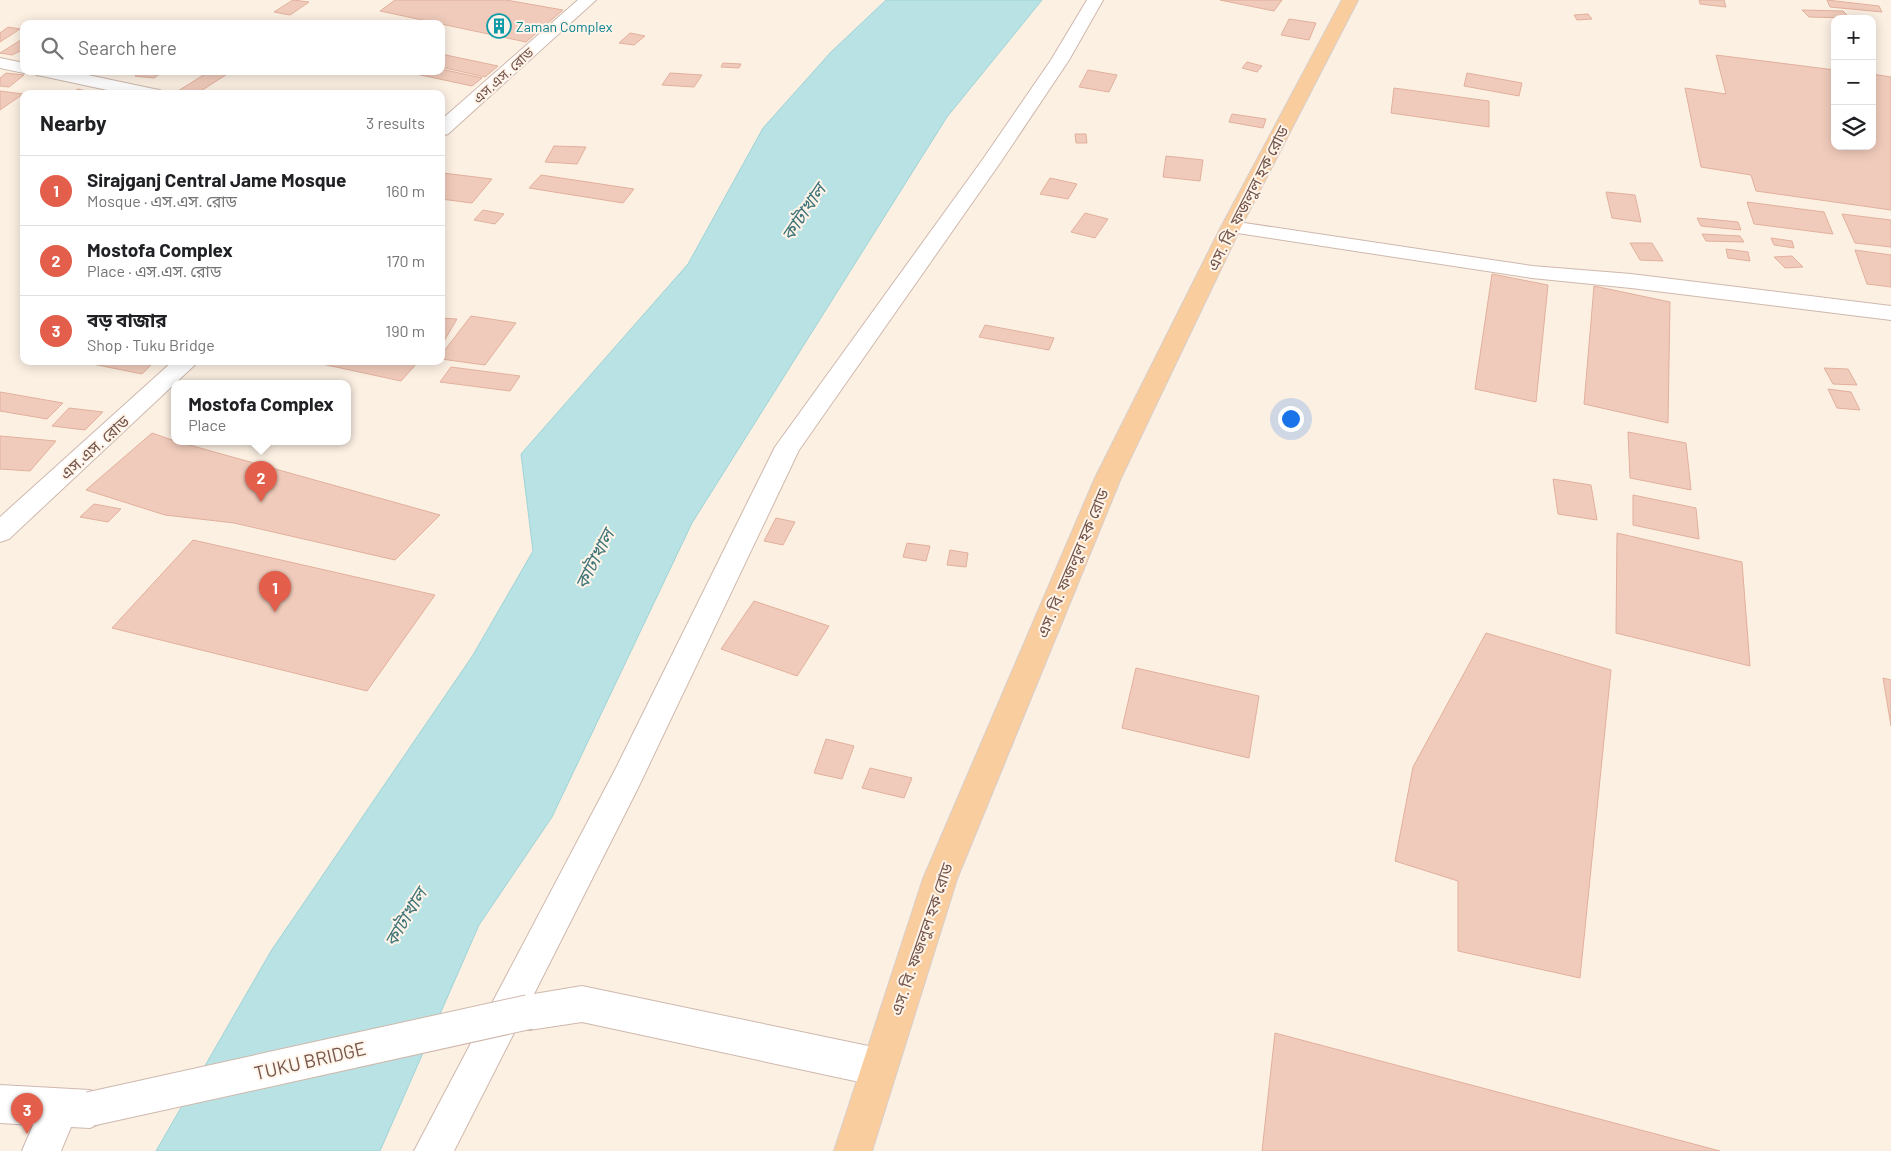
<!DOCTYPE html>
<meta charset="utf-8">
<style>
body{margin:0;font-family:Barlow,"Noto Sans Bengali",sans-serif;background:#f2f2f2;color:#202124}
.controls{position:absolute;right:15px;top:15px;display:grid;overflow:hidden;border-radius:10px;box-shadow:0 2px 12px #0003}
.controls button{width:45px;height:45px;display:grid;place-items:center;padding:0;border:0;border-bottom:1px solid #e0e0e0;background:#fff;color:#202124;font:25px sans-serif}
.you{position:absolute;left:1290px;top:418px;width:18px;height:18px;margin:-12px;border:4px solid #fff;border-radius:50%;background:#1a73e8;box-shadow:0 0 0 8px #1a73e833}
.badge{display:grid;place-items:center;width:32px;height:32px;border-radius:50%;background:#e35e4b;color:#fff;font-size:16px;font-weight:700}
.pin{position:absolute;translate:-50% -41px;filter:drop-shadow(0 1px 2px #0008)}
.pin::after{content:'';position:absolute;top:26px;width:18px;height:15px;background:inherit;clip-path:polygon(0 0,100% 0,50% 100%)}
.popup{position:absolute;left:171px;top:380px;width:180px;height:65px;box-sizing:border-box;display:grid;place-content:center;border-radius:10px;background:#fff;filter:drop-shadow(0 1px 4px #0005);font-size:16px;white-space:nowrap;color:#757577}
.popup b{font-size:19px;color:#202124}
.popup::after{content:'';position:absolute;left:50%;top:100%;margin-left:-10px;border:10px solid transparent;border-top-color:#fff}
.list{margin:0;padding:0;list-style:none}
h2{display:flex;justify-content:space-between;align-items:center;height:65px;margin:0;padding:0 20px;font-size:21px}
h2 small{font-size:16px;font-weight:400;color:#757577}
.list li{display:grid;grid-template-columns:32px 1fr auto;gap:15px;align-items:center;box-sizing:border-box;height:70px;padding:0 20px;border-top:1px solid #e0e0e0}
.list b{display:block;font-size:19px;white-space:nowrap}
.list p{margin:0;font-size:16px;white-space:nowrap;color:#757577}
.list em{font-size:16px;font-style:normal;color:#757577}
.icon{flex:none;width:28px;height:28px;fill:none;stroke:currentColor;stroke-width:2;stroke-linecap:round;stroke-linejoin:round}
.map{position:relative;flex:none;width:1891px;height:1151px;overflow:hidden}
.search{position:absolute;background:#fff;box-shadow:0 2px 12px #0003;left:20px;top:20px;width:425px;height:55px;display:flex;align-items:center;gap:12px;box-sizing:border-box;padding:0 18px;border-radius:10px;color:#757577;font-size:19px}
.panel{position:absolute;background:#fff;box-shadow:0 2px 12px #0003;left:20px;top:90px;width:425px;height:275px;border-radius:10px}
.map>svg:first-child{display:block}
.water{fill:#b8e2e4;stroke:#9fd3d6}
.building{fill:#f0cbbb;stroke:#e2b09c}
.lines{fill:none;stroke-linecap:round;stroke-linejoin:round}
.minor-casing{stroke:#cfb8ad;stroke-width:2}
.major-casing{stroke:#d8cfcc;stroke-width:2}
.minor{fill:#fff;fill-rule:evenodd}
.major{fill:#f9cd9d;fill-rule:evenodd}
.minor-bridge-casing{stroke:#cfb8ad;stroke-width:36;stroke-linecap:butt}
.minor-bridge{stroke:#fff;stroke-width:34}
.labels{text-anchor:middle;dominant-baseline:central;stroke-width:4;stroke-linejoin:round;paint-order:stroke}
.far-culture-label{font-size:14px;fill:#0d838f;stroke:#fff4e9;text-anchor:start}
.far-street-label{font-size:14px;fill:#73544a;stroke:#fff4e9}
.street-label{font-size:16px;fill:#73544a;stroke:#fff4e9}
.water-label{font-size:18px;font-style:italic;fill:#3e7478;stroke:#fff4e9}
.near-street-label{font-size:19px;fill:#73544a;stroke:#fff4e9}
</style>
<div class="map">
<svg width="1891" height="1151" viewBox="0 0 1891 1151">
<rect width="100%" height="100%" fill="#fcf0e3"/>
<!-- water -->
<path class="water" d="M886 0H1042L947 117 692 523 552 817 479 925 380 1151H156L271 951 473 655 533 551 521 454 688 264 763 128 831 52Z"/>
<!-- building -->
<path class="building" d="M293 0 309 2 290 15 274 12Z
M395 0H506L563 10 526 42 380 11Z
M1220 0H1282L1274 11Z
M1699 0H1724L1726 7 1700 4Z
M1827 0 1879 6 1882 12 1830 7Z
M1802 10 1843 11 1850 18 1809 17Z
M1588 14 1592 19 1577 20 1574 15Z
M1289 19 1316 23 1309 40 1281 35Z
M8 27 20 29 0 42V33Z
M630 33 645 36 634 45 619 43Z
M24 38V49L12 55 0 53Z
M441 54 498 66 485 77 441 67Z
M1716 55 1835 70V146H1872V74L1891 77V210L1756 191 1751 175 1701 167 1685 88 1726 94Z
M1247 62 1262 66 1257 72 1242 68Z
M723 63 741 64 739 68 721 67Z
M441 69 482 78 472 86 402 71H441Z
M1088 70 1117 75 1109 92 1079 87Z
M142 71H164L154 78 135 76Z
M210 71H232L196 94 178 91Z
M6 73 24 75 9 87 0 86V78Z
M670 73 702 75 694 87 662 85Z
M1467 73 1522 83 1519 96 1464 86Z
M1394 88 1489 101V127L1391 113Z
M78 89 94 93 70 94Z
M0 91 23 94 0 110Z
M1232 114 1266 119 1263 128 1229 122Z
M1075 134H1086L1087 143H1076Z
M554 146 586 147 577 164 545 162Z
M1166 156 1203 160 1200 181 1163 177Z
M443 173 492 179 472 203 441 199Z
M541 175 634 189 623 203 529 188Z
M1050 178 1077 184 1068 199 1040 194Z
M1606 192 1635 195 1641 222 1612 218Z
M1747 202 1824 212 1833 234 1754 224Z
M483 210 504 214 495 224 474 220Z
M1085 213 1108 219 1095 238 1071 232Z
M1842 214 1891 220V247L1855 243Z
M1697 218 1738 222 1741 230 1701 226Z
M1702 234 1740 236 1744 242 1706 241Z
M1771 238 1792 241 1794 248 1774 245Z
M1630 243H1652L1663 261 1640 260Z
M1726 249 1748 252 1750 261 1728 258Z
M1855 250 1891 255V287L1867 284Z
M1792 256 1803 267 1785 268 1774 257Z
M1492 274 1548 285 1536 402 1475 389Z
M1594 286 1670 302 1668 423 1584 404Z
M471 316 516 323 485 365 441 359V355Z
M441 318 457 319 441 346Z
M985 325 1054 338 1049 350 979 337Z
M78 361H155L142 374Z
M325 361H414L418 362 401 381 322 364Z
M451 367 520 376 510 391 440 382Z
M1824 368 1848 369 1857 385 1833 384Z
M1828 389 1851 392 1860 410 1837 408Z
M0 392 63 403 47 419 0 411Z
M69 408 103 412 85 430 52 426Z
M1628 432 1686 443 1691 490 1630 478Z
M152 433 175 441 440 515 395 560 234 523 165 515 86 490Z
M0 436 56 441 30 471 0 469Z
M1553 479 1591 485 1597 520 1558 514Z
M1633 495 1696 508 1699 539 1633 525Z
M94 504 121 509 108 522 80 517Z
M776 518 795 522 783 545 764 541Z
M1617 533 1742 562 1750 666 1616 633Z
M193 540 435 595 367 691 112 628Z
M907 543 930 546 926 561 903 557Z
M950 550 968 553 966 567 947 565Z
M754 601 829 626 797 676 721 649Z
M1486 633 1611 670 1580 978 1458 951V881L1395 861 1413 767Z
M1136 668 1259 696 1249 758 1122 728Z
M1883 678 1891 680V726Z
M826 739 854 746 842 779 814 773Z
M870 768 912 778 904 798 862 788Z
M1275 1033 1720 1151H1262Z"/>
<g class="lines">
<!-- minor casing -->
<g class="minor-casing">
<path id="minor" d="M578 0H596L448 134 441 136V120Z
M1087 0H1103L1069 60 1000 163 799 450 638 788 534 994 582 986 878 1048 891 1054 897 1067 891 1080 878 1086 582 1022 529 1030 518 1025 454 1151H414L616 768 775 447 983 159 1051 60Z
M0 58 24 63V71H31L24 73 0 68Z
M33 71H69L154 89 160 90 163 94H126L42 76 36 75Z
M1231 221 1532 266 1631 274 1891 306V320L1631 288 1532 278 1224 231 1221 227 1224 223Z
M173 361H199L9 539 0 542V517Z
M0 1085 90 1090 103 1096 109 1109 103 1122 90 1128 71 1127 61 1151H22L33 1125 0 1123Z"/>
</g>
<!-- major casing -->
<g class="major-casing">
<path id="major" d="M1342 0H1358L1241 227 1121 478 957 879 872 1151H834L923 879 1095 478 1221 227Z"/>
</g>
<!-- minor -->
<use href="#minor" class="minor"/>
<!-- major -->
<use href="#major" class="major"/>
<!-- minor-bridge casing -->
<g class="minor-bridge-casing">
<path id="minor-bridge" d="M90 1109 529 1012"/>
</g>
<!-- minor-bridge -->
<use href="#minor-bridge" class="minor-bridge"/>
</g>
<!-- icons -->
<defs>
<g id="building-ring" transform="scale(1.25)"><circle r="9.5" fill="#fff4e9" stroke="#0f9aa8" stroke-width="1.5"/><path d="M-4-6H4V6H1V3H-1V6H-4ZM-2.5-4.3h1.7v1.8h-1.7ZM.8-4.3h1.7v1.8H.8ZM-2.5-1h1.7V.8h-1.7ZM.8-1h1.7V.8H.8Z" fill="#0f9aa8"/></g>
</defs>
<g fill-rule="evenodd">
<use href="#building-ring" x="499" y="26"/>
</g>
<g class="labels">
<!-- far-culture labels -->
<g class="far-culture-label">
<text x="516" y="26">Zaman Complex</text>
</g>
<!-- far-street labels -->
<g class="far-street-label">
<text transform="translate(503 75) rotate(-42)">এস.এস. রোড</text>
</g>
<!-- street labels -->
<g class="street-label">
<text transform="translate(1247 198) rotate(-63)">এস. বি. ফজলুল হক রোড</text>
<text transform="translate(94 447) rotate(-42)">এস.এস. রোড</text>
<text transform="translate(1072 563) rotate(-67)">এস. বি. ফজলুল হক রোড</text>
<text transform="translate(921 939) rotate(-71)">এস. বি. ফজলুল হক রোড</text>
</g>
<!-- water labels -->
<g class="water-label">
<text transform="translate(803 212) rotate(-56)">কাটাখাল</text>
<text transform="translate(594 559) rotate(-63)">কাটাখাল</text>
<text transform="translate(405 917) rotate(-59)">কাটাখাল</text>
</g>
<!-- near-street labels -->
<g class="near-street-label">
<text transform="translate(310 1060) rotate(-13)">TUKU BRIDGE</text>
</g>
</g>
</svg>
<div class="controls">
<button>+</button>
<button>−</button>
<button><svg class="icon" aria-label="layers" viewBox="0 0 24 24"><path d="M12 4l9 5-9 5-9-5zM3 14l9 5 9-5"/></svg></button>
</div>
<div class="you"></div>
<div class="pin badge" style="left:275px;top:612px">1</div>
<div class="pin badge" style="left:261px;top:502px">2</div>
<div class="popup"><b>Mostofa Complex</b>Place</div>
<div class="pin badge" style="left:27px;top:1134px">3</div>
<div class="search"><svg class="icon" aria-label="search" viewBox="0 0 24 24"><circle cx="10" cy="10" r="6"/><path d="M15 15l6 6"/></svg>Search here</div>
<section class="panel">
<h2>Nearby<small>3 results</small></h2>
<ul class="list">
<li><span class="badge">1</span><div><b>Sirajganj Central Jame Mosque</b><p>Mosque · এস.এস. রোড</p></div><em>160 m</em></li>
<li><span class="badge">2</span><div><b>Mostofa Complex</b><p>Place · এস.এস. রোড</p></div><em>170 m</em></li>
<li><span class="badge">3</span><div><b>বড় বাজার</b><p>Shop · Tuku Bridge</p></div><em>190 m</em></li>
</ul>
</section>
</div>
